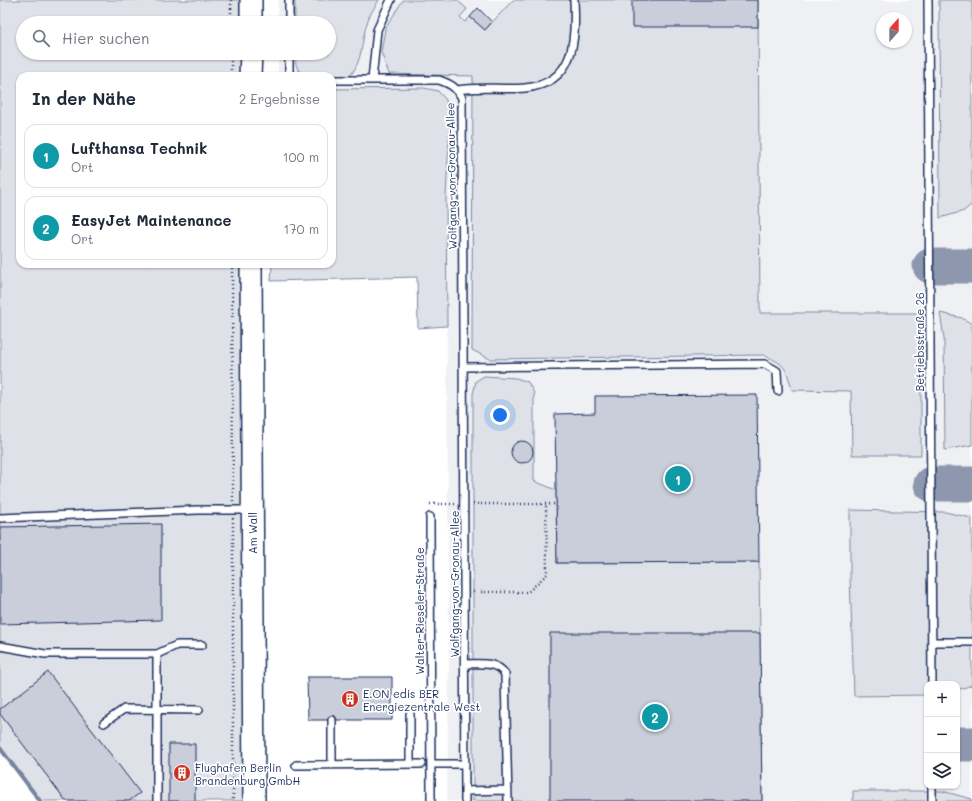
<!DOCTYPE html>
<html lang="de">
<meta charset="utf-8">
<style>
body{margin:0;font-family:Mali,sans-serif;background:#f2f2f3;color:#1f2937}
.controls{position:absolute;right:12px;bottom:12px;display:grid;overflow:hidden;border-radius:8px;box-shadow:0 1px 3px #0004}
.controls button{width:36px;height:36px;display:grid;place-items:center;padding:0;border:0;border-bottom:1px solid #e0e1e3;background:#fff;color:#1f2937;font:20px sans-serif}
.compass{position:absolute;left:876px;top:12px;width:36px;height:36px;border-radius:50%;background:#fff;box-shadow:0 1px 3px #0004;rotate:21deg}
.you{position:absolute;left:500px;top:415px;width:14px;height:14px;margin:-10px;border:3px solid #fff;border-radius:50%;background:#1a73e8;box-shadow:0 0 0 6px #1a73e833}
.badge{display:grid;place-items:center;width:26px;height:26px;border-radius:50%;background:#7c3aed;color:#fff;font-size:13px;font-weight:700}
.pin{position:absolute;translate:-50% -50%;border:2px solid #fff;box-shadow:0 1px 4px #0006}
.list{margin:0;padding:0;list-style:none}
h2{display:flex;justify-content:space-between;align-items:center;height:52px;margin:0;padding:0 16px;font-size:17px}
h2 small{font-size:13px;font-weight:400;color:#747a83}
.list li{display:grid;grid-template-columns:26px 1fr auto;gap:12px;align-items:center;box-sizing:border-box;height:64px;margin:0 8px 8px;padding:0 8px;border:1px solid #e0e1e3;border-radius:12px}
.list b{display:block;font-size:15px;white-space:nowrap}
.list p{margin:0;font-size:13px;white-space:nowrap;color:#747a83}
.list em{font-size:13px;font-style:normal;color:#747a83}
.icon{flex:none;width:22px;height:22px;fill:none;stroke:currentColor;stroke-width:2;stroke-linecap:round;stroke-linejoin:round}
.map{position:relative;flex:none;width:972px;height:801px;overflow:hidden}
.search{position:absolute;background:#fff;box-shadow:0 1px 3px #0004;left:16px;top:16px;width:320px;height:44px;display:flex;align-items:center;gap:10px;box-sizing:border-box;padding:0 14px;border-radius:22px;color:#747a83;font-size:15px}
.panel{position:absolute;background:#fff;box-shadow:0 1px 3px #0004;left:16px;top:72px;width:320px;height:196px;border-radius:12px}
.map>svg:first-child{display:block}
.built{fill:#eff0f4;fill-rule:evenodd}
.green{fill:#dee1e7;stroke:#7c88a2}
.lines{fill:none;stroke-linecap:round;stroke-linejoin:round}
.stream{stroke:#77839f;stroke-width:4}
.taxiway{stroke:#8d97ae;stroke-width:35}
.building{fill:#caceda;stroke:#1b2f5e}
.lane-casing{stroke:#1b2f5e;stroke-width:10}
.secondary-casing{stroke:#1b2f5e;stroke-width:24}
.path{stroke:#1b2f5e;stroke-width:2.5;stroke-dasharray:1 3;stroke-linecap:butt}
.lane{stroke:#fff;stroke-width:7}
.secondary{stroke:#fff;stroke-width:21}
.labels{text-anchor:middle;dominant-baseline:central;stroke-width:3.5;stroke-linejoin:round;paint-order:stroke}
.street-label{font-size:11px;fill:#1b2f5e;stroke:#fff}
.poi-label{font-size:11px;fill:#1b2f5e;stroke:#fff;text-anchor:start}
</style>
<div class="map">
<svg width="972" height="801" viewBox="0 0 972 801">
<rect width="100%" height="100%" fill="#fff"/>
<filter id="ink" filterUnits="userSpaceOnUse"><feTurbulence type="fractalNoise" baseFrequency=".025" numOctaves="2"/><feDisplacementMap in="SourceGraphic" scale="8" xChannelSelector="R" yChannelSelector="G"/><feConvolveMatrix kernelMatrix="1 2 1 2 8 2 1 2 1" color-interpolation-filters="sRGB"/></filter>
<g filter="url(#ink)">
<!-- built -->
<path class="built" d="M278 0H972V801H447L449 671 446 196 431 106 332 105V76H278V53H329V23H278ZM882 18H906V42H882ZM927 684H957V786H927Z"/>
<!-- green -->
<path class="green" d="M0 0H245V23H23V53H245V76H20V264H245L246 801H40L0 748Z
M295 0H379C375 7 369 15 367 23 361 41 363 61 350 76 338 76 311 79 302 73 295 69 295 60 295 53H329V23H295Z
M403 0H457L467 9 460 17 465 22 470 17 485 30 513 0H758L760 313H921V455H852L851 391 792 390C786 367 785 364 763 355L490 359 472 350 473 76 389 74 381 52 385 29Z
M939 0H972V204L964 211 940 218Z
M424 88 438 91 446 100 450 122 446 196 447 326 418 328 417 277 271 281 272 264H332V89Z
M940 313 962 318 972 324V445L945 450 944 338Z
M484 376 516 378 528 382 534 393V481L556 490 557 563 759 562 762 801H473V394L476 381Z
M850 510 945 512 972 518V685L957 690V684H927V695L854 696 850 576Z
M853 791H942L972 799V801H853Z"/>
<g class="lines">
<!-- stream -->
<path class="stream" d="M0 748 40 801"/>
<!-- taxiway -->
<path class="taxiway" d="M930 266H972
M931 484H972
M957 744H972"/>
</g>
<!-- building -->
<path class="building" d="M632 0H758V27H632Z
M478 8 492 22 485 30 470 17Z
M757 395 759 562 557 563 555 414 595 413V396Z
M511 452a11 11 0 1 1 22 0a11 11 0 1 1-22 0Z
M161 524V620L0 624V527Z
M550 633H760L762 801H550Z
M48 672 140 793 129 801H66L0 714V709Z
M307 677H392V720H337L335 716 332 715 327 720H308Z
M169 744H195V801H169Z"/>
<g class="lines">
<!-- lane casing -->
<g class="lane-casing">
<path id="lane" d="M289 0V23
M928 0 932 684
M289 53V76
M332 80H439C451 84 457 88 462 98L465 801
M372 80 377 30 391 0
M458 90C480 86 502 90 525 88 575 83 576 41 574 0
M463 367 765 364 777 371 778 391
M430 517 431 801
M0 518 198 510H252
M932 642H972
M0 646 45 654H157L177 645H202
M157 654V801
M465 664C480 664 496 661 505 674L508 801
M332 720V765
M104 723 124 709 199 710
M410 764V714
M431 764H465
M296 765 422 764
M932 786V801
M465 791 507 790"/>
</g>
<!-- secondary casing -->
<g class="secondary-casing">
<path id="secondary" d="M251 23V0
M250 76 251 53
M251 264 254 801"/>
</g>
<!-- path -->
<path class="path" d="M231 0V23
M231 53V76
M232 264 233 501
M430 504H456
M473 504H556
M233 518V801
M473 592H528L547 574 546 504"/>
<!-- lane -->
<use href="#lane" class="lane"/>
<!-- secondary -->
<use href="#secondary" class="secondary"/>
</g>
</g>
<!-- icons -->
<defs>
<g id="building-disc" transform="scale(0.9)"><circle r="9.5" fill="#c8321e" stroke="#fff"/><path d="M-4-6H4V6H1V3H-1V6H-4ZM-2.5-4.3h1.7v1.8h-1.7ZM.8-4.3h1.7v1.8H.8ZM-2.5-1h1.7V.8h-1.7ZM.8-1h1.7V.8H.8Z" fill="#fff"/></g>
</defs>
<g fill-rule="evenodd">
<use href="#building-disc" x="350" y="699"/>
<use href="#building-disc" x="182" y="773"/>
</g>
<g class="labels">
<!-- street labels -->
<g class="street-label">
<text transform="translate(451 176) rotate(-91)">Wolfgang-von-Gronau-Allee</text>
<text transform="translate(919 342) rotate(-90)">Betriebsstraße 26</text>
<text transform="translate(252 533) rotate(-90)">Am Wall</text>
<text transform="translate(454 584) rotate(-90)">Wolfgang-von-Gronau-Allee</text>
<text transform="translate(419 611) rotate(-90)">Walter-Rieseler-Straße</text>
</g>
<!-- poi labels -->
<g class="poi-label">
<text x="363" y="693">E.ON edis BER<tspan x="363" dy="13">Energiezentrale West</tspan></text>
<text x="195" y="767">Flughafen Berlin<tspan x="195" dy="13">Brandenburg GmbH</tspan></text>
</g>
</g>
</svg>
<div class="controls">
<button>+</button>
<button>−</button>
<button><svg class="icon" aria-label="layers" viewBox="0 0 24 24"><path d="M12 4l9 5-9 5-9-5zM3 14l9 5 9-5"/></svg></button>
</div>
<svg class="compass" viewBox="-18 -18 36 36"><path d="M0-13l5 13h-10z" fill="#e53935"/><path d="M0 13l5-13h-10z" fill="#747a83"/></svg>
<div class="you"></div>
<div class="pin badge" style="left:678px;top:479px;background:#0f9aa8">1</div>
<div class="pin badge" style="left:655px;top:717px;background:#0f9aa8">2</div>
<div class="search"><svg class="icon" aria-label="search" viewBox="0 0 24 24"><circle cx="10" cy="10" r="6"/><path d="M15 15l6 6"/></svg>Hier suchen</div>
<section class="panel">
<h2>In der Nähe<small>2 Ergebnisse</small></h2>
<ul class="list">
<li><span class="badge" style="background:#0f9aa8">1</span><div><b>Lufthansa Technik</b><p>Ort</p></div><em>100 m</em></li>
<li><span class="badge" style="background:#0f9aa8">2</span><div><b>EasyJet Maintenance</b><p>Ort</p></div><em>170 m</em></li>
</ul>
</section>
</div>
